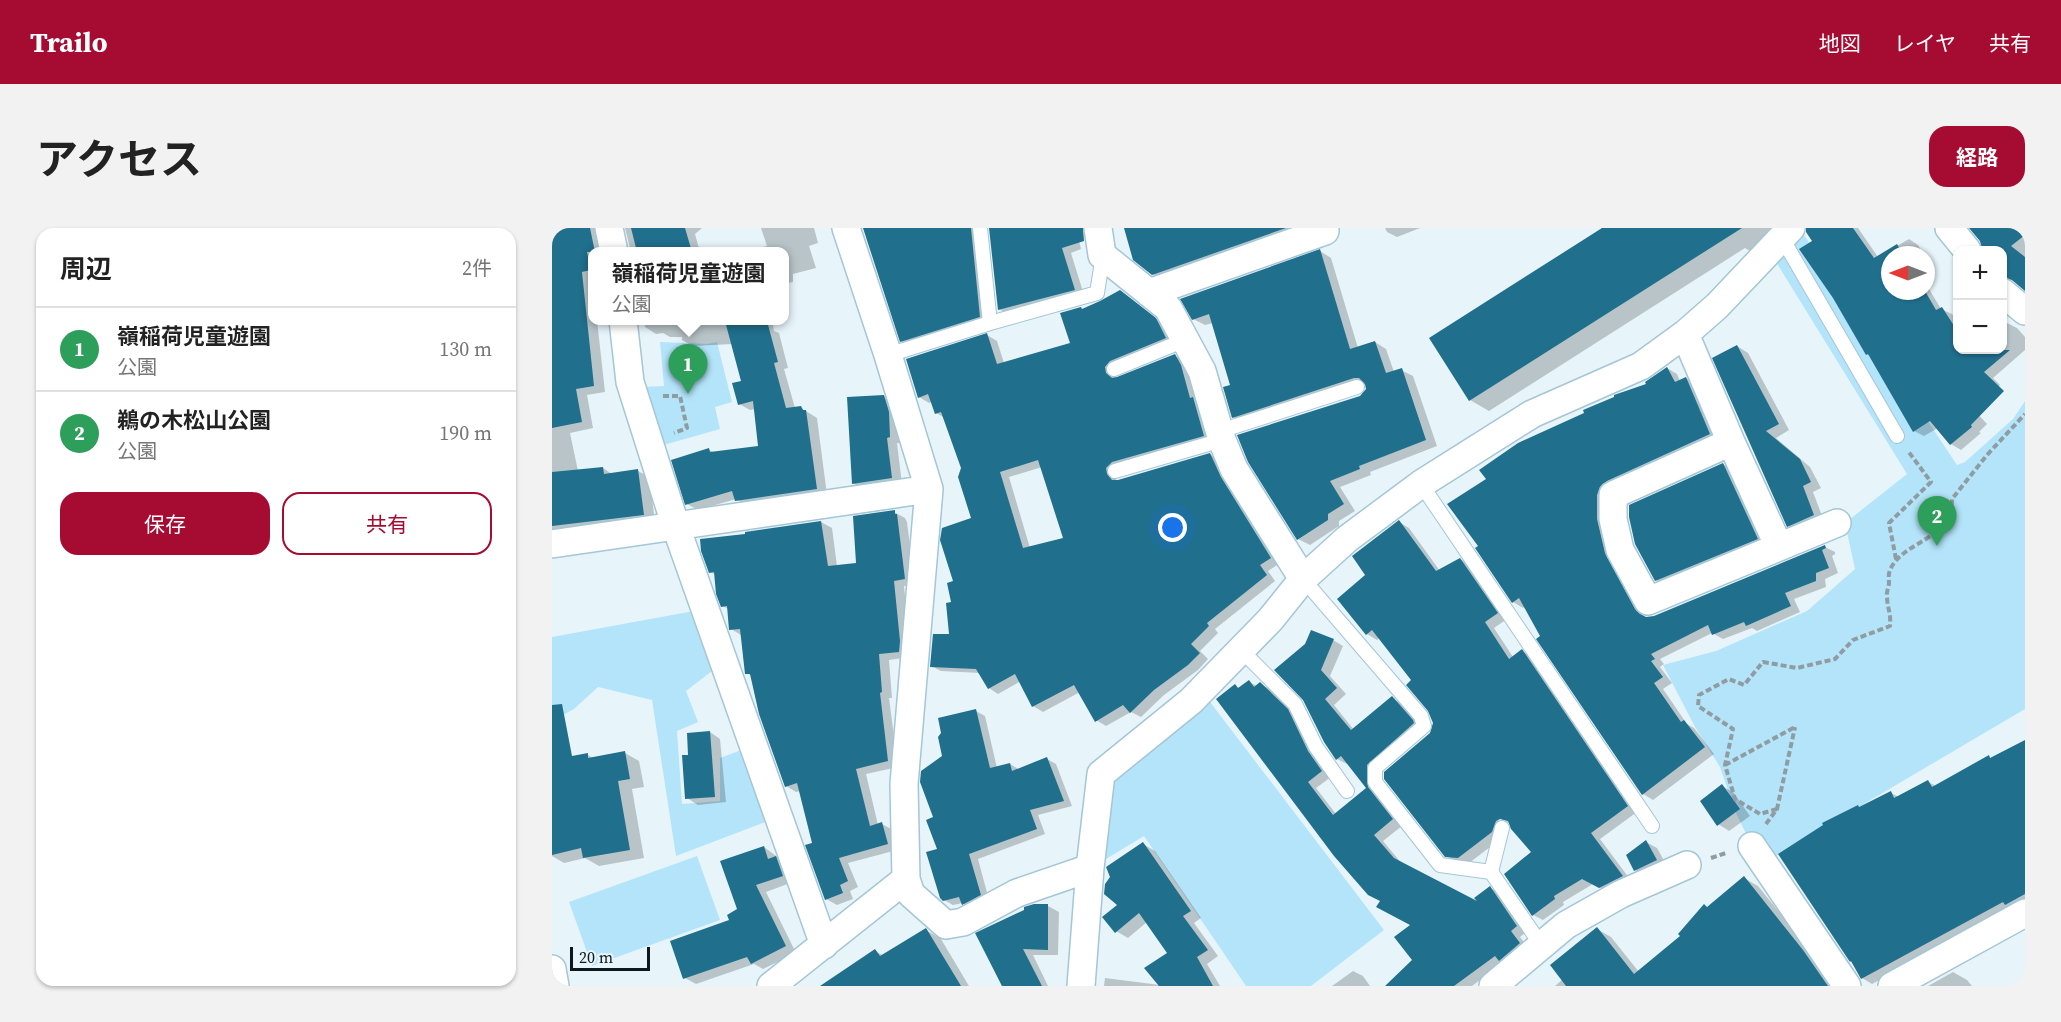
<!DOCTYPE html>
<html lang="ja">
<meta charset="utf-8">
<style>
body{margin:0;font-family:"Source Serif 4","Noto Sans JP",serif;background:#f2f2f2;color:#222}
.controls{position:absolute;right:18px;top:18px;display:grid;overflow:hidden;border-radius:12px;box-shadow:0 2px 4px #0004}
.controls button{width:54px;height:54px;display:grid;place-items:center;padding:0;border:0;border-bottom:2px solid #e0e0e0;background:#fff;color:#222;font:30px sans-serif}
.compass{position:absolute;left:1329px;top:18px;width:54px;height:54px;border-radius:50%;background:#fff;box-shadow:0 2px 4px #0004;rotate:270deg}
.scale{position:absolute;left:18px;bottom:15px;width:80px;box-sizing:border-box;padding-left:6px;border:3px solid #0b181d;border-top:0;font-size:16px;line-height:21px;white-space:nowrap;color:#0b181d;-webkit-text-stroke:4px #e7f5fb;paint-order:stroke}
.you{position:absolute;left:621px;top:300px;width:21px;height:21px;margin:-15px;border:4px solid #fff;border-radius:50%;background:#1a73e8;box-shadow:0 0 0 9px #1a73e833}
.badge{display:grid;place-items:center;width:39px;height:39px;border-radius:50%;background:#a60c32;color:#fff;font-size:20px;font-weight:700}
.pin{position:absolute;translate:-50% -50px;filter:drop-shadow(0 2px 3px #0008)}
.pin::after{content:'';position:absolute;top:32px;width:21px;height:18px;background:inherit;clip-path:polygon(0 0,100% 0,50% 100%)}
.popup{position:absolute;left:36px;top:19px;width:201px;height:78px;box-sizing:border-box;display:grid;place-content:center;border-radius:12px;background:#fff;filter:drop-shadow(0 2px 4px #0005);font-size:20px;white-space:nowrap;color:#767676}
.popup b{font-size:22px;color:#222}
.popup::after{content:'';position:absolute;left:50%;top:100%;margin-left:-12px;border:12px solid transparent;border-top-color:#fff}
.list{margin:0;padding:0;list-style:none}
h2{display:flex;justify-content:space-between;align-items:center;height:78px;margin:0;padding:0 24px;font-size:26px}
h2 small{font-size:20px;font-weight:400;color:#767676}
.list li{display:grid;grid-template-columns:39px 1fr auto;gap:18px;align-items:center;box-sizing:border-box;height:84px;padding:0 24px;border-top:2px solid #e0e0e0}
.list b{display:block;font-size:22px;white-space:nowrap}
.list p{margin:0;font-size:20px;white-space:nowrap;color:#767676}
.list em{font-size:20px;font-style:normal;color:#767676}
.actions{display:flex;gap:12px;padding:18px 24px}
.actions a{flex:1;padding:14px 0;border:2px solid #a60c32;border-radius:18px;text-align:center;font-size:21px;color:#a60c32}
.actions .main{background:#a60c32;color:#fff}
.map{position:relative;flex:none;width:1473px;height:758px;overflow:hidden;border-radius:18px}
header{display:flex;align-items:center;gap:36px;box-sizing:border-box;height:84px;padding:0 30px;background:#a60c32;color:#fff}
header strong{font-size:28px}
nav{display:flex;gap:33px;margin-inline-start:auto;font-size:21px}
.intro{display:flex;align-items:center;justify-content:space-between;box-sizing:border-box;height:144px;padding:0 36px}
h1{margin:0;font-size:42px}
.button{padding:15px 27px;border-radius:18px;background:#a60c32;color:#fff;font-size:21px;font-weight:700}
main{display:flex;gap:36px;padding:0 36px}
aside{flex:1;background:#fff;border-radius:18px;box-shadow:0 2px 4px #0004}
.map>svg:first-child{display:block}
.green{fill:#b3e4fa}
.shadow{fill:#0003;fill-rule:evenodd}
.building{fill:#206f8c;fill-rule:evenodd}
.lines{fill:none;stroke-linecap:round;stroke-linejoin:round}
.service-casing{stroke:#a5c6d5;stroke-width:16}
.minor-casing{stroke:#a5c6d5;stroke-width:30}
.path{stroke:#8f9da3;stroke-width:4;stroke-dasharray:6 3;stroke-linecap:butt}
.service{stroke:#fff;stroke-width:14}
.minor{stroke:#fff;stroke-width:27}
</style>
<header>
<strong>Trailo</strong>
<nav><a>地図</a><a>レイヤ</a><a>共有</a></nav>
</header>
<div class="intro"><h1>アクセス</h1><a class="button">経路</a></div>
<main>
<aside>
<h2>周辺<small>2件</small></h2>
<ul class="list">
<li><span class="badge" style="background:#2e9e5b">1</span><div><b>嶺稲荷児童遊園</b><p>公園</p></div><em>130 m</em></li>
<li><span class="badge" style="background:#2e9e5b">2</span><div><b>鵜の木松山公園</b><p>公園</p></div><em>190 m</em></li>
</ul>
<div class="actions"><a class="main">保存</a><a>共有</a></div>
</aside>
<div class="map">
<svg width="1473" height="758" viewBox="0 0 1473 758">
<rect width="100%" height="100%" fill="#e7f5fb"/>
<!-- green -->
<path class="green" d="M1252 7 1405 237 1413 234 1461 191 1473 173V481L1205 639 1200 618 1184 585 1168 539 1143 499 1111 437 1164 423 1255 383 1303 341 1293 295 1355 246 1224 34Z
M108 114 155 116 165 114 180 174 163 179 168 201 108 218 91 159 112 158Z
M142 383 160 443 134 463 146 494 125 503 130 576 168 573V530L192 521 216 593 124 628 100 472 46 459 22 481 0 493V409Z
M658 474 832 702 759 758H694L592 608 549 634 554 554Z
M145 628 168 692 40 738 17 674Z"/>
<!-- shadow -->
<path class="shadow" d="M0 0H54L55 24H40V92H45L53 164 35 167 41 200 18 205 26 243 51 240 60 246 86 243 97 249 103 293 0 306Z
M73 0H150L143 6 148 24H79Z
M209 0H262L266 15 257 18 264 40 241 46V54L232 56V24H191L215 18Z
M313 0H431L437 94 359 118 349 113Z
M439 0H524L529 21 519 25 532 67 456 86 447 81Z
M574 0H766L614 54 601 46Z
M833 0H868L845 9 835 4Z
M1049 0H1234L1201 25 1193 20 937 183 918 172 1050 2Z
M1267 0H1306L1326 29 1357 11 1366 17 1372 27H1338V63H1374V56L1389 81 1400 86 1406 95V122H1421L1422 123 1424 122H1450V99L1455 95 1465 100 1473 109V122L1441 150 1448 157 1424 184 1435 196 1427 204 1429 205 1409 222 1399 216 1386 200 1372 208 1362 203 1319 128 1315 126 1263 14Z
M1419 0H1473V60L1466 55 1450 48V22H1432V19Z
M768 23 779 30 806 120 823 114 834 121 842 144 849 142 861 148 885 218 818 244 819 247 788 259 803 283 787 293V298L758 317 746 311 809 169 815 162V156L693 195 681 189 680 158 661 95 653 97 641 91Z
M1374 30 1379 38 1374 40Z
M568 63 613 98 623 115 563 145V151L623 128 633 133 661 213 564 246V253L658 226 668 232 728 335 716 343 723 353 663 401 666 405 648 423 656 431 646 442 612 467 589 489 579 484 554 498 544 492 528 464 491 484 481 478 469 453 446 466 437 460 428 445 389 443 379 438 398 408 401 376 421 291 411 240 393 190 384 185 380 174 377 175 367 169 435 107 445 113 452 135 520 116 531 82ZM490 239 513 311 478 320 457 249Z
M93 92H220L222 103 227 105 236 140 232 141 243 180H249L265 190 275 267 196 279 184 271 146 282 135 276 157 222 163 225 208 219 203 181 198 182 187 176 191 154 181 116 141 118 130 112V109H118L111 105 104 106 93 99Z
M1185 118 1196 125 1237 202 1224 210 1258 239 1269 260 1261 264 1272 293 1247 304 1236 298Z
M1115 140 1125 146 1128 153 1134 150 1144 156 1168 212 1065 258 1062 332 1092 388 1094 390 1102 389 1273 319 1283 324V326L1280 328 1286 345 1273 351 1274 359 1242 371 1248 384 1205 403 1200 400 1171 411 1160 405 1108 431 1112 436 1108 439 1120 455 1111 461 1135 496 1142 500 1162 526 1101 572 1091 566 990 409 973 378 971 380 961 374 1096 157Z
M331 169 342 175 349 215H345L350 256 312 262 301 255Z
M1171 236 1182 243 1216 317 1115 358 1104 352Z
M342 284 353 290 355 294 363 357 352 358 358 419V429L337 432 340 470H337L346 539 314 546 326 597 330 596 341 602 345 622 296 635 306 659 298 663 301 671 285 677 274 671 249 563 244 564 234 558 200 448 195 445 189 407 179 401 177 381 170 378 164 347 158 344 195 307 269 294 280 300 285 338 305 336Z
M847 294 857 300 888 343 908 331 918 337 955 391 942 400 961 429 970 423 980 429 1085 584 1048 611 1080 654 1058 665 1041 656 1011 674 1012 677 991 692 981 687V625L959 596 942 586 941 589 956 598 950 610 917 635 904 634 894 627 879 506 882 495 861 452 828 409 825 412 815 406 787 371 815 348Z
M781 412 791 418 778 448 794 466 782 477 802 502 840 470 850 476 871 500 824 542 850 598 831 613 851 637 930 677 938 660 947 665 974 704 968 709 977 721 952 734 920 758H835L862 732 860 697 829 673 683 458 688 461 697 454 705 458 708 456 718 461 745 489 779 549 764 560 784 586 816 560 797 535 795 536 785 531 752 471Z
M424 483 433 488 445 540 458 536 468 542 495 531 504 536 520 578 486 587 493 606 426 631 437 672 420 681 411 675 401 677 392 672 383 590 392 529Z
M158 504 168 511 174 574 146 577 135 570 138 528Z
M1473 514V677L1461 681 1320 756 1310 750 1228 627 1308 580 1339 565 1347 569 1376 554 1384 558 1437 529 1440 531Z
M73 525 87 533 92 559 80 561 92 630 47 638 33 630 12 635 0 628V541L36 527 41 530Z
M1170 558 1181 564 1198 588 1177 603 1166 596Z
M1094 614 1105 620 1115 638 1094 648 1083 642Z
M591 616 603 623 649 690 642 695 666 728 655 736 668 758H552L553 750 608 757 617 726 595 694 576 710 564 703 568 677Z
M212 619 235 636 241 654 214 664 244 725 211 741 202 736 144 756 133 750 187 682Z
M1192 650 1206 658 1265 731 1283 758H1003L1011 751 1045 701 1059 709 1087 744 1130 708 1156 680Z
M496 678 507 684 506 727H481L496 758H450L425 706 474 683Z
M374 702 389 711 417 758H271L323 723 332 728Z
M801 743 811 748 818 758H780Z
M1401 744 1415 752 1420 758H1376Z"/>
<!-- building -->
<path class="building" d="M0 0H38L43 24H35L39 42 30 44 42 158 24 161 30 194 0 200Z
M79 0H133L140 24H85Z
M311 0H419L428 89 348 114Z
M437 0H531L532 13 510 20 523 62 446 82Z
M572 0H734L600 47 581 32Z
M1050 0H1190L917 173 877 110Z
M1254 0H1301L1322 30 1345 16 1351 27H1338V63H1373L1384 82 1390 79 1406 104V122H1458L1432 144 1452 163 1419 197 1420 199 1398 217 1378 193 1361 204 1316 126 1314 127 1281 70 1247 21 1260 13 1254 4Z
M1417 0H1473V7L1459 18 1473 29V63L1460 52 1450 49V22H1430L1428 13Z
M768 21 798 121 823 113 834 145 850 140 874 212 807 238 808 241 778 253 792 276 776 286V292L745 312 696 234 685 207 808 168 814 161 813 156 807 150H802L680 190 671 159 678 157 657 86 640 92 628 71Z
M568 62 604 90 614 110 558 133 553 139 554 145 560 150 565 149 623 126 629 137 638 170 641 169 652 208 560 234 554 240 555 246 560 252H566L658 225 669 249 719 330 708 337 715 347 655 395 657 398 639 416 648 425 636 437 602 462 578 485 571 477 543 494 522 457 480 479 463 446 436 461 424 441 378 439 381 406H397L394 375 399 374 395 355 401 353 388 312 390 300 419 290 406 249 409 240 389 184 383 186 376 166 366 170 354 131 435 105 445 136 518 115 508 85 529 79 530 81 548 73ZM486 232 511 310 471 320 448 244Z
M173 93H215L226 134 222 135 234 180 249 178 251 182H254L265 261 183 273 180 263 133 277 119 232 157 220 158 224 206 218 201 173 186 177 180 155 189 153Z
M1185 117 1227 196 1214 203 1248 231 1259 254 1251 258 1262 287 1235 299 1160 130Z
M1115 139 1123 154 1134 149 1158 206 1055 253 1048 259 1045 267V291L1053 325 1083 381 1088 386 1094 389 1102 388 1273 317 1274 320 1270 322 1277 340 1264 345V353L1233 365 1239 378 1194 398 1192 394 1160 407 1156 397 1099 426 1103 431 1099 433 1111 449 1102 455 1129 494 1132 492 1153 519 1090 567 984 411 988 408 967 370 960 375 923 320 926 318 895 276 934 251 927 242 966 215 1032 185 1031 182 1062 169V167L1094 156 1093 154Z
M332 167 337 184 338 209 335 210 340 250 300 256 295 169Z
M1171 235 1206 311 1103 353 1083 316 1077 289V277Z
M51 239 52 246 86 241 92 287 0 298V244Z
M343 282V286H345L353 351 342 353 348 413 347 424 327 426 330 464 328 465 336 533 304 541 318 598 330 594 336 616 287 630 296 653 288 657 291 665 273 672 253 617 260 615 245 555 233 559 207 486 198 446H193L188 401 177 402 175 378 169 379 164 366 162 344 157 345 149 323 148 311 193 306V304L269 293 276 338 304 335 301 288Z
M847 292 884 343 908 330 946 385 933 394 957 431 970 421 1076 578 1039 605 1071 648 1047 660 1030 651 1002 668 1003 671 980 688 952 646 979 624 959 601 956 593 948 591 944 593 940 604 906 630 893 629 832 551V544L878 505 881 495 876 483 854 457 859 452 820 402 814 407 785 371 813 347 800 328Z
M759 402 782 411 769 442 785 460 773 471 799 502 840 468 861 492 862 495 815 537 816 559 841 591 822 607 842 630 925 673 922 670 938 658 965 698 959 703 968 715 947 733 943 728 902 758H833L860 732 842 709 858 697 824 679 828 673 816 667 782 628 664 471 683 456 686 460 697 452 702 459 708 454 736 481 756 523 770 543 756 554 781 587 814 560 789 528 784 532 772 514 751 472 722 442 753 416Z
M10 476 20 528 36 525V530L73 523 78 551 66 553 78 622 31 630 29 620 0 627V477Z
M424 481 438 540 458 535 460 543 495 529 512 573 478 582 485 601 417 626 429 667 410 677 407 669 391 673 388 670 374 624 385 621 374 592 381 589 368 554 369 543 390 528 386 509 389 505 386 490Z
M158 503 163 569 133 571 130 527H136L135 505Z
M1473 512V666L1453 677 1451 674 1309 751 1299 733 1298 734 1226 626 1271 597 1270 595 1306 577 1307 579 1339 563 1342 570 1376 552 1380 559 1437 527 1438 530Z
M1170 556 1188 581 1165 598 1148 573Z
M1094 612 1105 632 1082 643 1074 627Z
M591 614 639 683 631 688 656 722 645 729 661 758H607L592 740 615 725 587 685 563 705 550 689 565 677 552 666 553 656 558 649 554 639Z
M212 618 216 631 224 628 231 648 204 657 234 718 199 736 195 729 131 751 118 713 177 692 175 687 185 681 168 633Z
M1192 648 1251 722 1276 758H1014L998 737 1045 699 1082 746 1128 708 1126 706 1152 676 1155 679Z
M482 676H496V722L471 721 490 758H450L423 705 472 682V679Z
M374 700 409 758H268L323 721 328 728Z"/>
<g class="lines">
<!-- service casing -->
<g class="service-casing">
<path id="service" d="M428 0 438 95
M1230 10 1345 208
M336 127 438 95 545 65 549 40 556 31
M562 141 633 112
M668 203 805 159
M563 243 670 212
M869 256 1100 598
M751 351 869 488 872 498 823 540V554L888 637 939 644 990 718
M689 422 743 476 764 519 795 563
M939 644 950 600"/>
</g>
<!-- minor casing -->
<g class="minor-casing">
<path id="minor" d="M57 0 62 24
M294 0 336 127 377 261 352 556 354 651 359 666 394 697 411 694 465 665 538 640
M546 0 550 27 616 80 650 143 670 212 682 241 751 351
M1397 0 1415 22
M1450 64 1473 83
M597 65 773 3 772 0
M71 92 78 154 124 299 272 717
M1133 106 1179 214 1227 319
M1179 214 1061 267V291L1068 322 1096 373 1285 295
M0 316 377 261
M1200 618 1295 758
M0 741 3 758
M219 758 354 651
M529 758 538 640 549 546 639 473 718 392 751 351 795 311 869 256 980 186 1089 138 1133 106 1165 78 1239 0
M941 758 1014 697 1069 666 1135 637
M1340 758 1473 685"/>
</g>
<!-- path -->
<path class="path" d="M111 168H128L135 200 122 205
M1344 331 1337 295 1379 254 1356 223
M1173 537 1243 499
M1225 581 1208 586 1183 571 1173 537 1181 501 1146 478 1147 467 1177 451 1192 457 1211 434 1245 440 1283 431 1301 412 1338 398C1339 384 1336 383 1335 370 1334 366 1336 361 1337 356 1337 351 1336 347 1338 342 1351 312 1400 313 1400 271L1435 227 1473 186
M1214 596 1225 581 1243 499
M1159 630 1174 625"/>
<!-- service -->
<use href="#service" class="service"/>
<!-- minor -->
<use href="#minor" class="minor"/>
</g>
</svg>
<div class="controls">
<button>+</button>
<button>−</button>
</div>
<svg class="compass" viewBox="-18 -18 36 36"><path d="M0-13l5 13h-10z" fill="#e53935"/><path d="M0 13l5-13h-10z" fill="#767676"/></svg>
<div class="scale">20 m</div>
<div class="you"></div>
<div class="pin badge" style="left:136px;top:166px;background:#2e9e5b">1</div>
<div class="popup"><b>嶺稲荷児童遊園</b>公園</div>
<div class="pin badge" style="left:1385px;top:318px;background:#2e9e5b">2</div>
</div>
</main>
